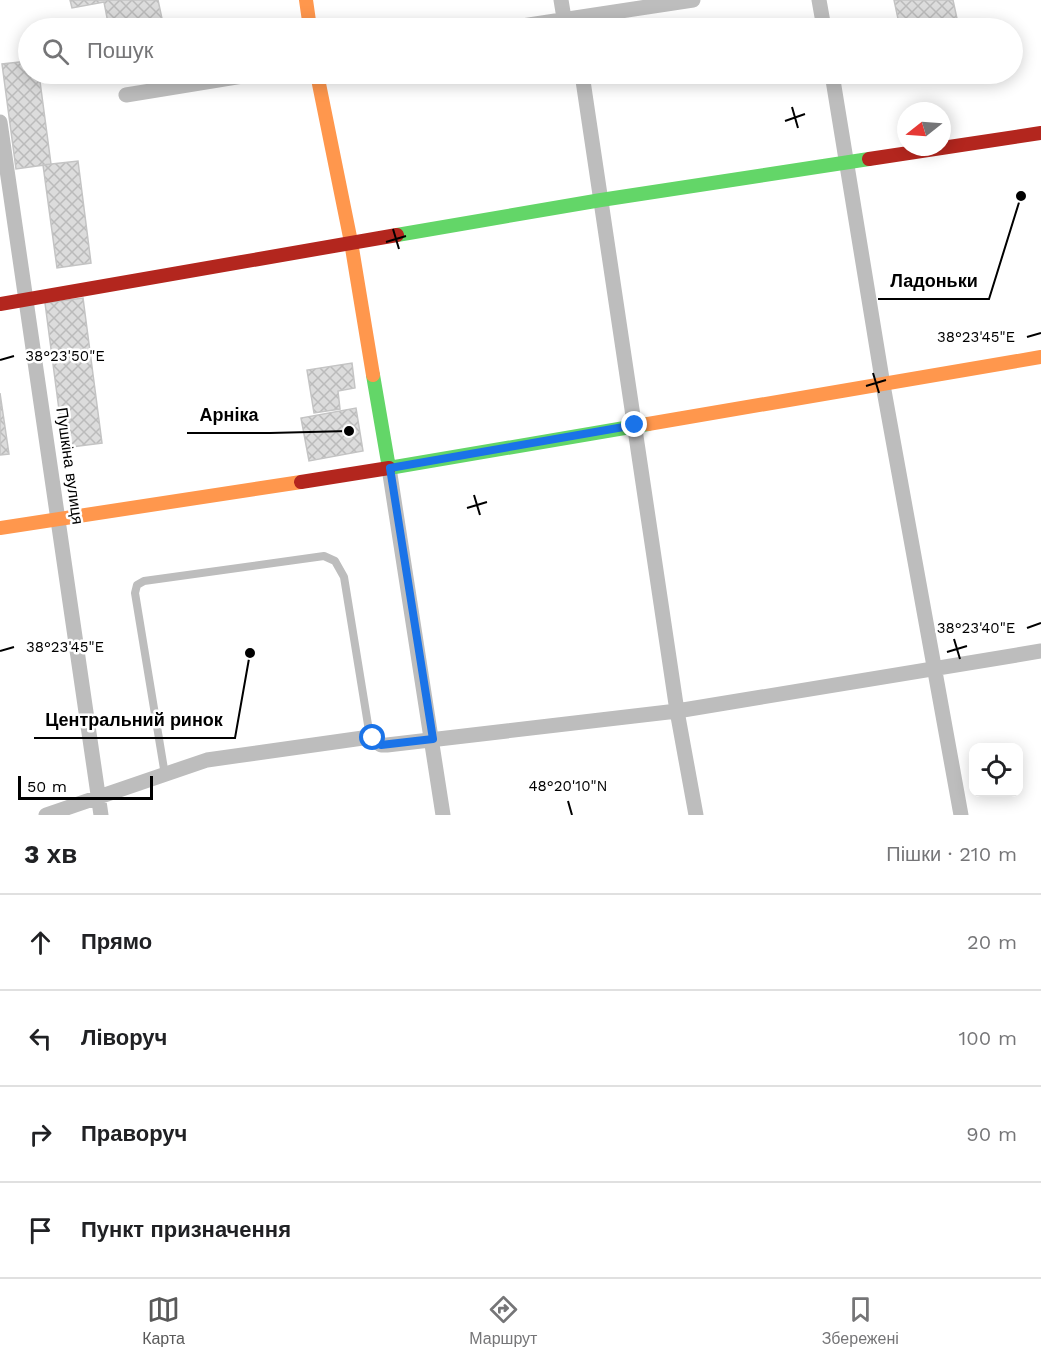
<!DOCTYPE html>
<html lang="uk">
<meta charset="utf-8">
<style>
body{margin:0;font-family:"Work Sans",sans-serif;background:#f2f2f2;color:#202124}
.controls{position:absolute;right:18px;bottom:18px;display:grid;overflow:hidden;border-radius:12px;box-shadow:0 3px 15px #0003}
.controls button{width:54px;height:54px;display:grid;place-items:center;padding:0;border:0;border-bottom:2px solid #e0e0e0;background:#fff;color:#202124;font:30px sans-serif}
.compass{position:absolute;left:897px;top:102px;width:54px;height:54px;border-radius:50%;background:#fff;box-shadow:0 3px 15px #0003;rotate:253deg}
.scale{position:absolute;left:18px;bottom:15px;width:135px;box-sizing:border-box;padding-left:6px;border:3px solid #000;border-top:0;font-size:16px;line-height:21px;white-space:nowrap;color:#000;-webkit-text-stroke:4px #fff;paint-order:stroke}
.stop{position:absolute;width:18px;height:18px;margin:-14px;border:4px solid #1a73e8;border-radius:50%;background:#fff}
.stop.end{background:#1a73e8;border-color:#fff;box-shadow:0 2px 6px #0008}
.list{margin:0;padding:0;list-style:none}
h2{display:flex;justify-content:space-between;align-items:center;height:78px;margin:0;padding:0 24px;font-size:26px}
h2 small{font-size:20px;font-weight:400;color:#757577}
.list li{display:grid;grid-template-columns:39px 1fr auto;gap:18px;align-items:center;box-sizing:border-box;height:96px;padding:0 24px;border-top:2px solid #e0e0e0}
.list b{display:block;font-size:22px;white-space:nowrap}
.list em{font-size:20px;font-style:normal;color:#757577}
.icon{flex:none;width:33px;height:33px;fill:none;stroke:currentColor;stroke-width:2;stroke-linecap:round;stroke-linejoin:round}
.map{position:relative;flex:none;width:1041px;height:815px;overflow:hidden}
.search{position:absolute;background:#fff;box-shadow:0 3px 15px #0003;left:18px;right:18px;top:18px;height:66px;display:flex;align-items:center;gap:15px;box-sizing:border-box;padding:0 21px;border-radius:33px;color:#757577;font-size:22px}
.sheet{height:462px;background:#fff}
nav{display:flex;justify-content:space-around;align-items:center;box-sizing:border-box;height:84px;border-top:2px solid #e0e0e0;background:#fff;font-size:16px;color:#757577}
nav a{display:grid;justify-items:center;gap:3px}
nav .on{color:#595959}
.map>svg:first-child{display:block}
.building{fill:url(#building-cross-hatch);stroke:#c4c4c4;stroke-width:1.5}
.lines{fill:none;stroke-linecap:round;stroke-linejoin:round}
.lane{stroke:#bdbdbd;stroke-width:8}
.street{stroke:#bdbdbd;stroke-width:15}
.fast{stroke:#63d668;stroke-width:14}
.slow{stroke:#ff974d;stroke-width:14}
.jam{stroke:#b3261e;stroke-width:14}
.route{stroke:#1a73e8;stroke-width:8}
.ticks{fill:none;stroke:#000;stroke-width:2}
.labels{text-anchor:middle;dominant-baseline:central;stroke-width:5;stroke-linejoin:round;paint-order:stroke}
.street-label{font-size:16px;fill:#000;stroke:#fff}
.ticks-label{font-size:15px;text-anchor:middle;fill:#000;stroke:#fff;stroke-width:5;stroke-linejoin:round;paint-order:stroke}
.leader{fill:none;stroke:#000;stroke-width:2}
.callout-dot{fill:#000;stroke:#fff;stroke-width:2}
.callout-label{font-size:18px;text-anchor:middle;font-weight:bold;fill:#000;stroke:#fff;stroke-width:5;stroke-linejoin:round;paint-order:stroke}
</style>
<div class="map">
<svg width="1041" height="815" viewBox="0 0 1041 815">
<defs>
<pattern id="building-cross-hatch" width="8" height="8" patternUnits="userSpaceOnUse" patternTransform="scale(1.5)"><rect width="8" height="8" fill="#dcdcdc"/><path d="M0 0l8 8M0 8l8-8" fill="none" stroke="#bbb"/></pattern>
</defs>
<rect width="100%" height="100%" fill="#fff"/>
<!-- building -->
<path class="building" d="M70 0H158L164 28H109L104 2 72 8Z
M894 0H953L959 28H900Z
M28 61V74H39L51 164 16 169 2 64Z
M78 161 91 263 57 268 43 165Z
M83 298 102 443 64 448 45 303Z
M352 363 355 388 338 391 340 409 314 413 307 370Z
M0 393 9 454 0 455Z
M356 408 363 451 309 461 301 418Z"/>
<g class="lines">
<!-- lane -->
<path class="lane" d="M165 775 135 593 137 585 144 581 324 556 335 561 344 577 370 737"/>
<!-- street -->
<path class="street" d="M561 0 564 18 570 28
M819 0 824 28
M508 28 693 0
M582 74 677 711 696 815
M832 74 883 385 961 815
M126 95 256 74
M0 122 101 815
M389 468 443 815
M46 815 207 760 370 737 381 745H387L677 711 1041 651"/>
<!-- fast -->
<path class="fast" d="M397 235 601 200 869 159
M373 375 389 468 648 424"/>
<!-- slow -->
<path class="slow" d="M306 0 310 28
M317 74 351 242 373 375
M648 424 1041 357
M0 528 301 482"/>
<!-- jam -->
<path class="jam" d="M869 159 1041 133
M0 304 397 235
M301 482 389 468"/>
</g>
<g class="lines">
<!-- route -->
<path class="route" d="M373 738 381 745 433 739 390 468 635 425"/>
</g>
<!-- ticks -->
<path class="ticks" d="M792 107 798 128M785 121 805 114M393 229 399 249M386 242 406 236M1027 337 1041 333M0 360 14 356M873 373 879 393M866 386 886 380M474 495 480 515M467 508 487 502M1027 628 1041 623M954 639 960 659M0 651 14 647M947 652 967 646M568 801 572 815"/>
<g class="labels">
<!-- street labels -->
<g class="street-label">
<text transform="translate(70 466) rotate(82)">Пушкіна вулиця</text>
</g>
</g>
<g class="ticks-label">
<text x="976" y="342">38°23'45"E</text>
<text x="65" y="361">38°23'50"E</text>
<text x="976" y="633">38°23'40"E</text>
<text x="65" y="652">38°23'45"E</text>
<text x="568" y="791">48°20'10"N</text>
</g>
<!-- callouts -->
<path class="leader" d="M1021 196L989 299H878M349 431L270 433H187M250 653L235 738H34"/>
<g class="callout-dot">
<circle cx="1021" cy="196" r="6"/>
<circle cx="349" cy="431" r="6"/>
<circle cx="250" cy="653" r="6"/>
</g>
<g class="callout-label">
<text x="934" y="287">Ладоньки</text>
<text x="229" y="421">Арніка</text>
<text x="134" y="726">Центральний ринок</text>
</g>
</svg>
<div class="controls">
<button><svg class="icon" aria-label="locate" viewBox="0 0 24 24"><circle cx="12" cy="12" r="6"/><path d="M12 2v4M12 18v4M2 12h4M18 12h4"/></svg></button>
</div>
<svg class="compass" viewBox="-18 -18 36 36"><path d="M0-13l5 13h-10z" fill="#e53935"/><path d="M0 13l5-13h-10z" fill="#757577"/></svg>
<div class="scale">50 m</div>
<div class="stop" style="left:373px;top:738px"></div>
<div class="stop end" style="left:635px;top:425px"></div>
<div class="search"><svg class="icon" aria-label="search" viewBox="0 0 24 24"><circle cx="10" cy="10" r="6"/><path d="M15 15l6 6"/></svg>Пошук</div>
</div>
<section class="sheet">
<h2>3 хв<small>Пішки · 210 m</small></h2>
<ul class="list">
<li><svg class="icon" aria-label="ahead" viewBox="0 0 24 24"><path d="M12 20V5M6 11l6-6 6 6"/></svg><div><b>Прямо</b></div><em>20 m</em></li>
<li><svg class="icon" aria-label="left" viewBox="0 0 24 24"><path d="M17 20v-9H6M10 6l-5 5 5 5"/></svg><div><b>Ліворуч</b></div><em>100 m</em></li>
<li><svg class="icon" aria-label="right" viewBox="0 0 24 24"><path d="M7 20v-9h11M14 6l5 5-5 5"/></svg><div><b>Праворуч</b></div><em>90 m</em></li>
<li><svg class="icon" aria-label="arrive" viewBox="0 0 24 24"><path d="M6 21V4h12l-3 4 3 4H6"/></svg><div><b>Пункт призначення</b></div></li>
</ul>
</section>
<nav>
<a class="on"><svg class="icon" aria-label="map" viewBox="0 0 24 24"><path d="M3 6l6-2 6 2 6-2v14l-6 2-6-2-6 2zM9 4v14M15 6v14"/></svg>Карта</a>
<a><svg class="icon" aria-label="directions" viewBox="0 0 24 24"><path d="M12 3l9 9-9 9-9-9zM9 14v-3h6M13 9l2 2-2 2"/></svg>Маршрут</a>
<a><svg class="icon" aria-label="saved" viewBox="0 0 24 24"><path d="M7 4h10v16l-5-4-5 4z"/></svg>Збережені</a>
</nav>
